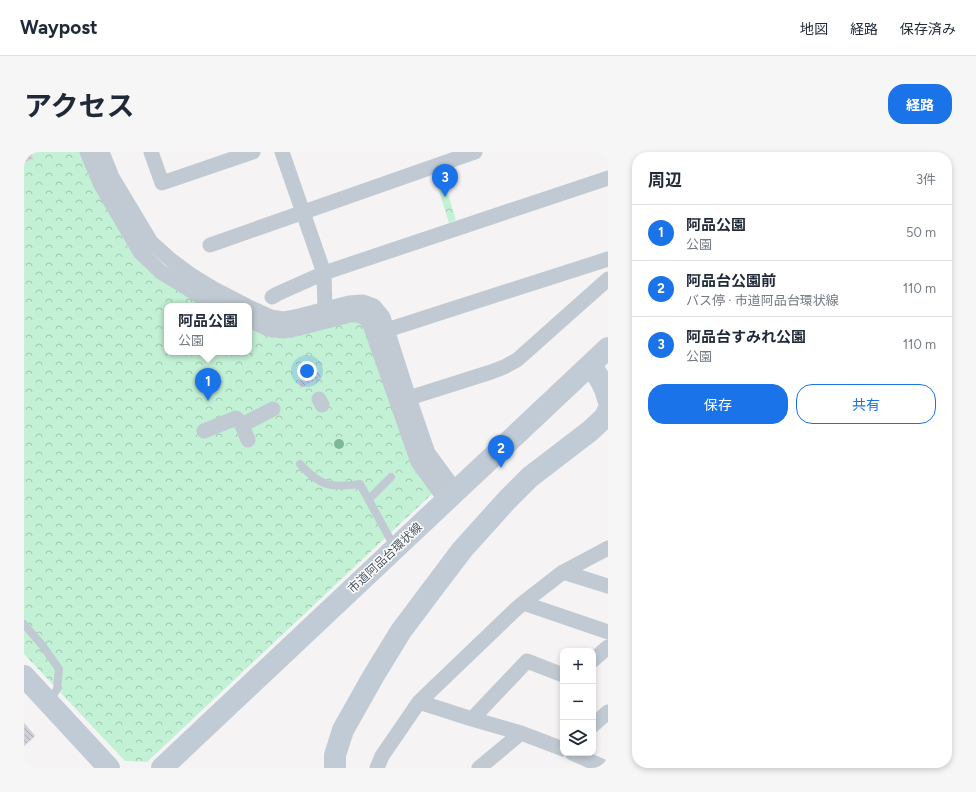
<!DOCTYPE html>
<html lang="ja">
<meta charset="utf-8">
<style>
body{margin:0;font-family:Figtree,"Noto Sans JP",sans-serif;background:#f6f6f7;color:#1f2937}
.controls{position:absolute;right:12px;bottom:12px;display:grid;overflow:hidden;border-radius:8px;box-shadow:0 2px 6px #0003}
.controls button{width:36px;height:36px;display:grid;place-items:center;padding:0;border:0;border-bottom:1px solid #e0e1e3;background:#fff;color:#1f2937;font:20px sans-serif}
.you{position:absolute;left:283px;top:219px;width:14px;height:14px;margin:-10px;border:3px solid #fff;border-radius:50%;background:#1a73e8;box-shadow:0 0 0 6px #1a73e833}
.badge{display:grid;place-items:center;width:26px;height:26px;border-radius:50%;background:#1a73e8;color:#fff;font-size:13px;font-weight:700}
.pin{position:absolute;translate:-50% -33px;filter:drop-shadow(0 1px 2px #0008)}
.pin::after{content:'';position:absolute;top:21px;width:14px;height:12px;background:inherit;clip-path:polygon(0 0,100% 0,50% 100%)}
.popup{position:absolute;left:140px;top:151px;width:88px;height:52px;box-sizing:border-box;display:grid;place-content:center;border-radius:8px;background:#fff;filter:drop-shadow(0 1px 3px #0005);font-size:13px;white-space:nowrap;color:#747a83}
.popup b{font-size:15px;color:#1f2937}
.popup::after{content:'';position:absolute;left:50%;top:100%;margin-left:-8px;border:8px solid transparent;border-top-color:#fff}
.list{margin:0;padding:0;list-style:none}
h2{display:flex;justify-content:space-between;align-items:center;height:52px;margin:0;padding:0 16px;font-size:17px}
h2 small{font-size:13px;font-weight:400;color:#747a83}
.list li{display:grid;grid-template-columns:26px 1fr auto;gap:12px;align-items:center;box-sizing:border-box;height:56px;padding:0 16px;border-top:1px solid #e0e1e3}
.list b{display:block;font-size:15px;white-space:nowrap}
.list p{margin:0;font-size:13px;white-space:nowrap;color:#747a83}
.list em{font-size:13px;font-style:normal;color:#747a83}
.actions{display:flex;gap:8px;padding:12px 16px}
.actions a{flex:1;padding:9px 0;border:1px solid #1a73e8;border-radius:16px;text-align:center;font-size:14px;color:#1a73e8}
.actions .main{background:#1a73e8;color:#fff}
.icon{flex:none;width:22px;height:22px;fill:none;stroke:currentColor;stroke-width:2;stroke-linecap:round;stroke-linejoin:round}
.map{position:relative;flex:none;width:584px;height:616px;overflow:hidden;border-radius:16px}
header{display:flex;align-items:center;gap:24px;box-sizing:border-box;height:56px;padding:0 20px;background:#fff;border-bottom:1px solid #e0e1e3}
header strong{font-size:19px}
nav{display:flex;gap:22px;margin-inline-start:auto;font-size:14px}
.intro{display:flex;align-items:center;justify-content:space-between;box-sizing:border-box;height:96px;padding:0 24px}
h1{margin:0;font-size:28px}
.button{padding:10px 18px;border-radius:16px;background:#1a73e8;color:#fff;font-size:14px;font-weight:700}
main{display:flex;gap:24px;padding:0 24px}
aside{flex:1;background:#fff;border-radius:16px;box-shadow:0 2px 6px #0003}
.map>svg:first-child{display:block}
.park{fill:url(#park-crowns)}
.building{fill:url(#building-back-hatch);stroke:#d7d9de}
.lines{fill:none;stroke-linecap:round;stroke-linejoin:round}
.lane{stroke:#c1cad2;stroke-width:8}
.street{stroke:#c1cad2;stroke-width:15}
.secondary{stroke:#c1cbd6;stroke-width:22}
.tree{fill:#7bb799}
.labels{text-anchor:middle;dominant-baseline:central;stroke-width:3;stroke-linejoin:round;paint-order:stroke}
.street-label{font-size:12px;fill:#4a5661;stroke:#fff}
</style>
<header>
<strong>Waypost</strong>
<nav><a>地図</a><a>経路</a><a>保存済み</a></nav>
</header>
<div class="intro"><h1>アクセス</h1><a class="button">経路</a></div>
<main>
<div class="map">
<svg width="584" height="616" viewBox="0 0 584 616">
<defs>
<pattern id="park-crowns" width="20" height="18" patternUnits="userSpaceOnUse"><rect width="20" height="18" fill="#c3f1d5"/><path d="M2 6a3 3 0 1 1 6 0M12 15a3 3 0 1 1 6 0" fill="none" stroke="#a0c6b0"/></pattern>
<pattern id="building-back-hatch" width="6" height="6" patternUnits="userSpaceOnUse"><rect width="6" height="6" fill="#cdcfd5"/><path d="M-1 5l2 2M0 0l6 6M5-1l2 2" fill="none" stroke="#a8abb0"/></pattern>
</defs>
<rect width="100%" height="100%" fill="#f5f3f3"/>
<!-- park -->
<path class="park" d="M0 0H56L111 103 180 154H143V200H225V175L332 169 343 175 409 341 123 610 101 609 0 502Z
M417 20 432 68 425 71 410 22Z"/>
<!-- building -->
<path class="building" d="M0 0H7L9 7 0 10Z
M294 219 297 225 277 236 274 229Z
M0 571 11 584 0 594Z"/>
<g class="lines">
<!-- lane -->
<path class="lane" d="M276 312C284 321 295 331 307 333 317 335 327 333 336 332L371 396
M345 347 367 325
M0 472 18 493 35 517 33 537 26 549"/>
<!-- street -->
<path class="street" d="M63 0 77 33 116 100 137 120 184 149 193 154
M78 0 88 25 127 90 147 108 167 123 190 137 223 154
M127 0 138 31 229 0
M258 0 300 121 301 157
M186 93 451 0
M248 145 253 142 300 121 584 26
M225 155 247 165 259 167 275 164 325 151 339 150 350 154 359 165 385 246 404 301 432 339
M225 168 244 177 259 179 276 176 326 163H334L341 166 346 173 394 310 415 339
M363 178 584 107
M385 246 467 220 480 215 493 208 548 159 584 127
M295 247 298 253
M218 273 249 257
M180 279 212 266 218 273 224 288
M539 420 584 434
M499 451 539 420 584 396
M569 508 584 495
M448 567 503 509 539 523
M569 573 584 560
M539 597 497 581 448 567 395 550 491 458 499 451 584 480
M548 601 582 616
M353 616 358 604 395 550
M455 616 497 581"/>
<!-- secondary -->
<path class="secondary" d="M566 213C574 224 581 233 584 247
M0 524 85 616
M138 616 584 196
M311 616V603L319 578 350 523 377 479 407 439 438 398 483 348 506 325 566 279 581 265 584 258"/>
</g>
<!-- trees -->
<circle class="tree" cx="315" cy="292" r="5"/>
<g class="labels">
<!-- street labels -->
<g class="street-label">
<text transform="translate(361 406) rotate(-43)">市道阿品台環状線</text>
</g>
</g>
</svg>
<div class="controls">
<button>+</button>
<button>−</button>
<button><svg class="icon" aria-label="layers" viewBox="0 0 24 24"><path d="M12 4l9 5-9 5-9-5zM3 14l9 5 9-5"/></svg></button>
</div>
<div class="you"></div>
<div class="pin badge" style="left:184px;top:249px">1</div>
<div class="popup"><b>阿品公園</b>公園</div>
<div class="pin badge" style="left:477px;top:316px">2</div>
<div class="pin badge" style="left:421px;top:45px">3</div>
</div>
<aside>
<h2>周辺<small>3件</small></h2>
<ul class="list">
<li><span class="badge">1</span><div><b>阿品公園</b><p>公園</p></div><em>50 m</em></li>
<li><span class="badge">2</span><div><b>阿品台公園前</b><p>バス停 · 市道阿品台環状線</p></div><em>110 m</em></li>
<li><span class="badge">3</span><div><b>阿品台すみれ公園</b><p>公園</p></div><em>110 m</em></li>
</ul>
<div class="actions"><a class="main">保存</a><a>共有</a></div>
</aside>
</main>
